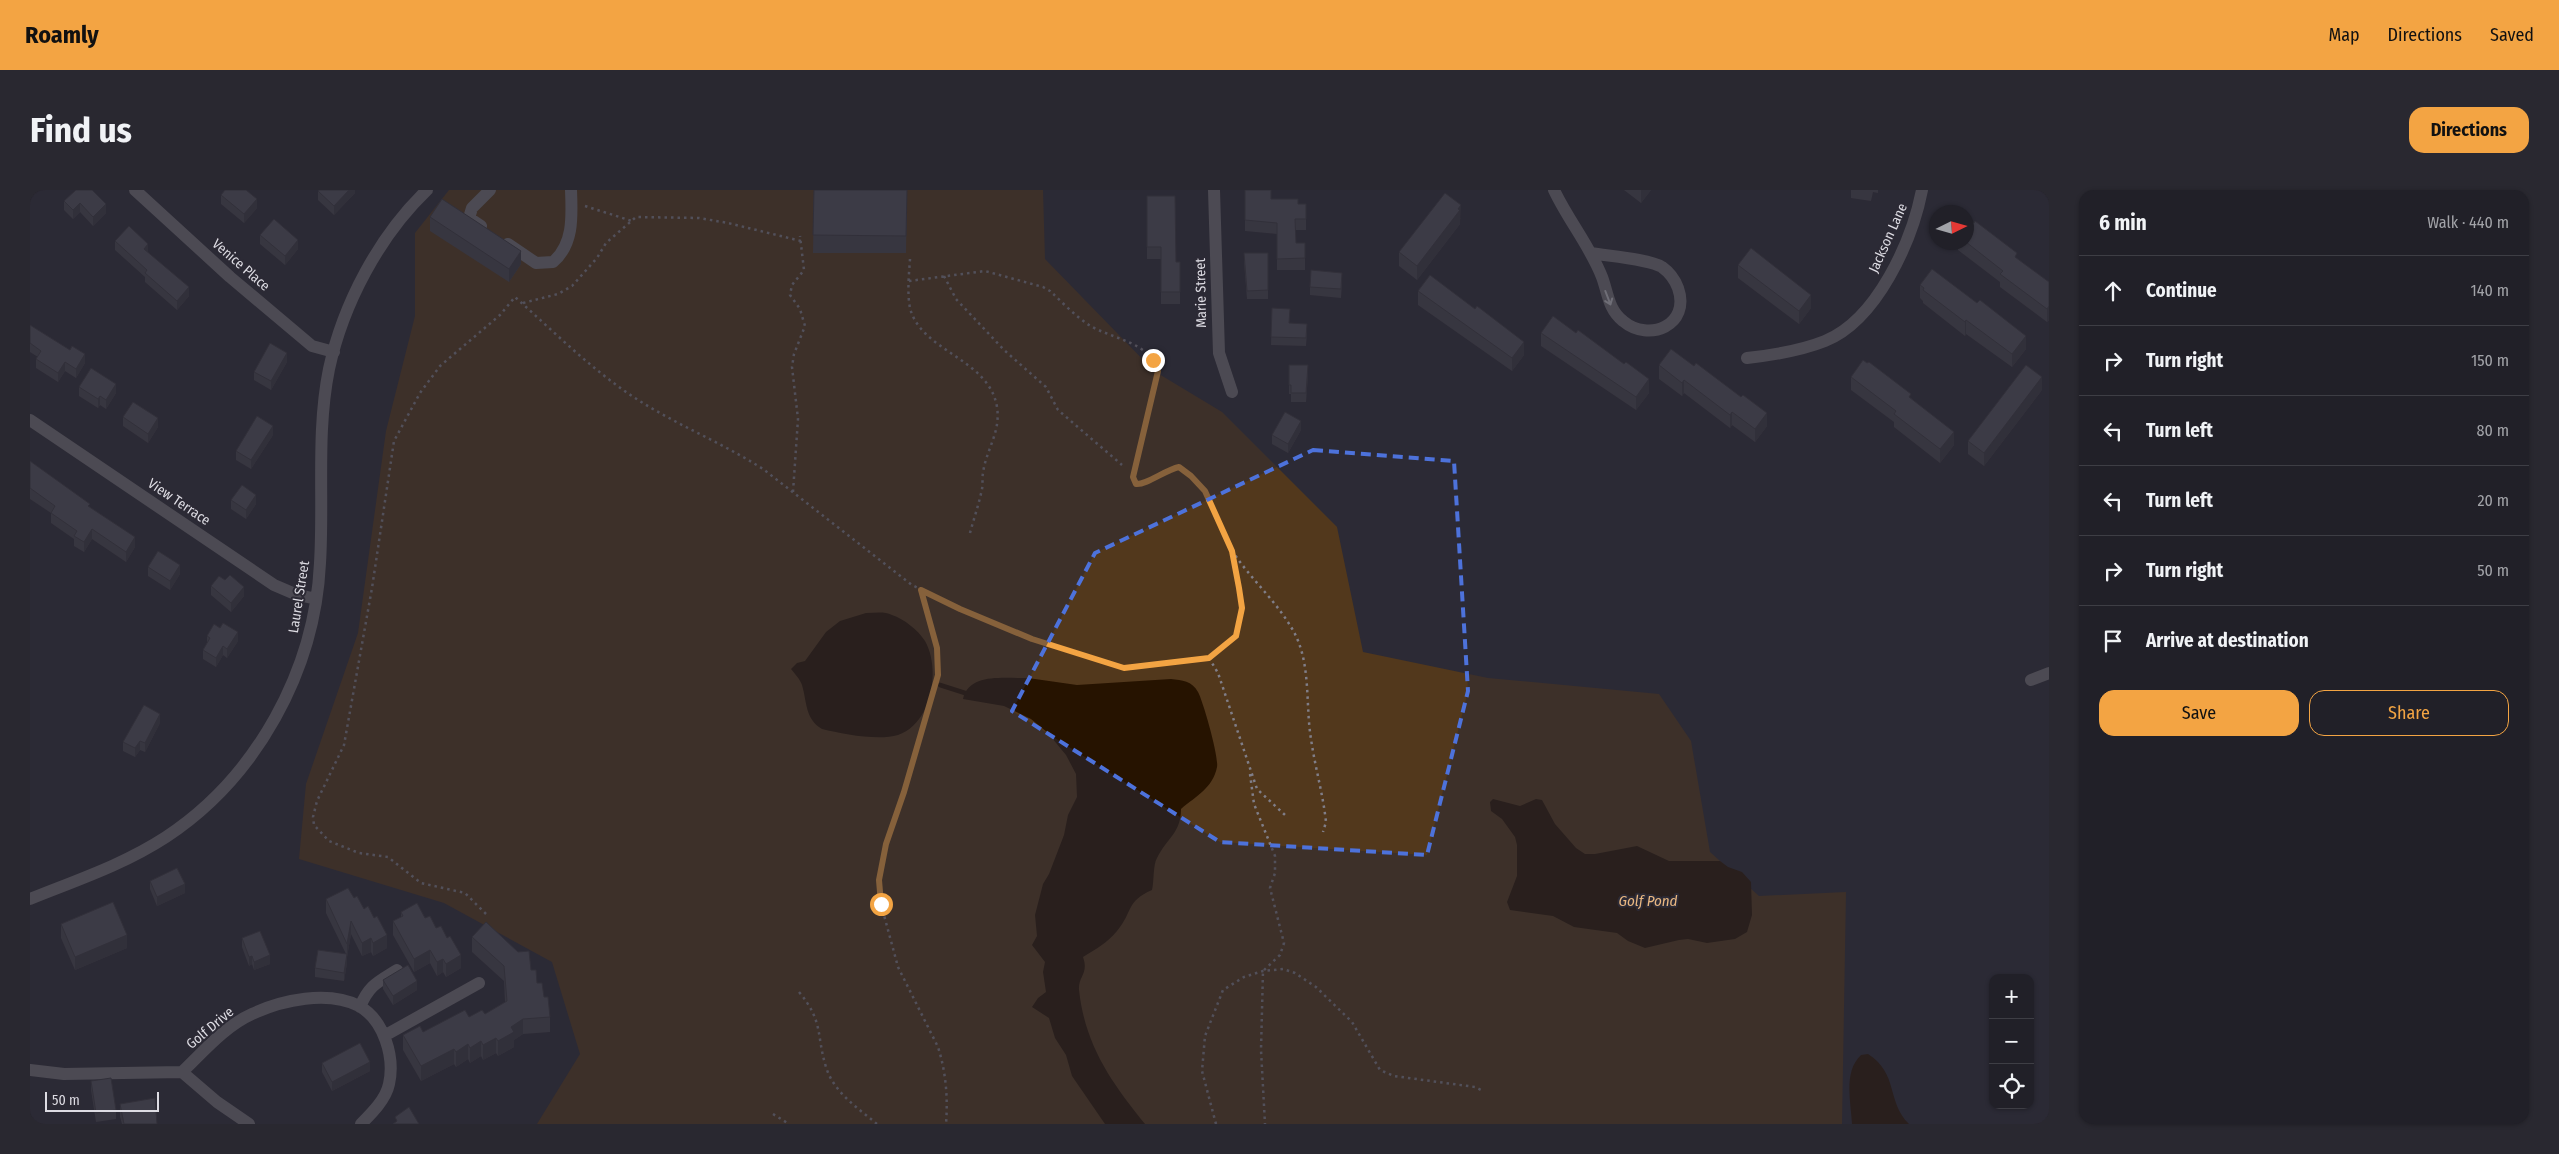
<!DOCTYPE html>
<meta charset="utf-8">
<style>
body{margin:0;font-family:"Fira Sans Condensed",sans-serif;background:#292830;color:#f1f3f6}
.controls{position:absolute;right:15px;bottom:15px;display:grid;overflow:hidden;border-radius:10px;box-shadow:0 1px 4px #0004}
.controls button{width:45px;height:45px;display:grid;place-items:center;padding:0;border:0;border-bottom:1px solid #3e3e45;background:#212028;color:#f1f3f6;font:25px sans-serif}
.compass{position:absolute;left:1899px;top:15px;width:45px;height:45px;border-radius:50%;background:#212028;box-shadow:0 1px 4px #0004;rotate:85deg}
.scale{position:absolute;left:15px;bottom:12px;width:114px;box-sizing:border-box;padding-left:5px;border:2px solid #dddce3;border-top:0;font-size:14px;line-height:18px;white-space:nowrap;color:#dddce3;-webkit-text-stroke:4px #2c2a35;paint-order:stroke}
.stop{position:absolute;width:15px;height:15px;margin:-11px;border:4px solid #f3a443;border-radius:50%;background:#fff}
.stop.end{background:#f3a443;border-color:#fff;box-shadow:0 1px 5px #0008}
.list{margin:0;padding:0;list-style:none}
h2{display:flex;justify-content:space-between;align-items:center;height:65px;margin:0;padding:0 20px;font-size:21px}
h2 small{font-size:16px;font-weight:400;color:#a2a3a8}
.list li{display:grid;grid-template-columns:32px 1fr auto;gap:15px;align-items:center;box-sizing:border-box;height:70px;padding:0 20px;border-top:1px solid #3e3e45}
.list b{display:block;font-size:19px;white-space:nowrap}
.list em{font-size:16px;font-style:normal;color:#a2a3a8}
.actions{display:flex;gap:10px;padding:15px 20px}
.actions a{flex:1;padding:11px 0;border:1px solid #f3a443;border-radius:15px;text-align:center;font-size:18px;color:#f3a443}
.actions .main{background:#f3a443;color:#111}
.icon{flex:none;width:28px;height:28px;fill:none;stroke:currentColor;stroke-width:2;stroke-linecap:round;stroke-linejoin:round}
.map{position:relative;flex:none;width:2019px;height:934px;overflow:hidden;border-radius:15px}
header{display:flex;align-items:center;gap:30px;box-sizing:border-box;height:70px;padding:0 25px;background:#f3a443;color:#111}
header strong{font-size:24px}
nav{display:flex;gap:28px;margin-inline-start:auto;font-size:18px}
.intro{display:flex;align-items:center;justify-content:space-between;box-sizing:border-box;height:120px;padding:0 30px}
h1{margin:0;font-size:35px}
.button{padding:12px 22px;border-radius:15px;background:#f3a443;color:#111;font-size:18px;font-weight:700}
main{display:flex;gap:30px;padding:0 30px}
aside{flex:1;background:#212028;border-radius:15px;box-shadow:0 1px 4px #0004}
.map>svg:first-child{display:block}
.green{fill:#52381c}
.water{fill:#261300}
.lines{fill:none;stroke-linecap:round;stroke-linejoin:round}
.stream{stroke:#261300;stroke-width:4.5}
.path{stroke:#807e88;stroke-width:2.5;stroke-dasharray:2.5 4;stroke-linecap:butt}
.minor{stroke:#737278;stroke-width:12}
.wall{fill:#46454e}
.shaded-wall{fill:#393840}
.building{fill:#51505b;stroke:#393840}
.oneway{stroke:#c2c2c8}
.route{stroke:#f3a443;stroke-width:6}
.marked{fill:none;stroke:#4d72db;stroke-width:4;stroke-dasharray:10 6;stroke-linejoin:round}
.labels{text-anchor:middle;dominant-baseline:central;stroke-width:4;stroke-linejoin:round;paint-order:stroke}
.street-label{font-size:14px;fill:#dddce3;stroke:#2c2a35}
.water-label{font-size:15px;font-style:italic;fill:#e9b781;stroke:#2c2a35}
</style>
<header>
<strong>Roamly</strong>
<nav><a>Map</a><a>Directions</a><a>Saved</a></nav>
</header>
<div class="intro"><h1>Find us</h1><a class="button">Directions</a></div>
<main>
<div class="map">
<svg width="2019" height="934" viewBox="0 0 2019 934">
<rect width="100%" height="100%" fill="#2c2a35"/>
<!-- green -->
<path class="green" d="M419 0H1013L1015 69 1124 181 1192 222 1307 337 1333 462 1458 488 1629 504 1661 551 1680 662 1729 706 1816 702 1812 934H507L550 864 522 772 414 713 269 669 276 594 328 443 356 241 385 126V43Z"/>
<!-- water -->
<path class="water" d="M836 423C845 423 854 421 862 425 874 429 888 440 895 451 911 479 902 534 868 545 848 551 813 544 792 539 775 529 777 512 772 495 770 489 764 483 761 479L767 473 775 471 796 442 810 431Z
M998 488 1047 495 1141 489C1152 490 1162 491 1168 502 1173 511 1189 567 1187 577 1183 598 1166 606 1151 619 1151 643 1137 648 1127 668 1123 674 1124 692 1122 700 1096 711 1103 722 1087 741 1077 753 1066 759 1053 767 1059 784 1048 786 1049 800 1055 855 1081 892 1115 934H1075L1042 886 1036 865 1025 848 1019 828 1002 817 1008 808 1016 802 1013 782 1015 772 1002 755 1007 746 1005 725 1013 694 1019 684 1034 645 1038 625 1047 607 1046 584 1036 565 1017 542 1001 529 974 516 933 509C939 482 976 489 998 488Z
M1463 609 1490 616 1506 609 1512 610 1525 634 1546 658 1555 664H1565L1607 656 1639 671H1690L1698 677 1712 682 1721 692 1722 725 1717 742 1705 749 1677 753 1658 749 1649 750 1615 758 1598 751 1587 743 1544 737 1523 726 1480 720 1477 712 1487 686V655L1485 647 1472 629 1461 621 1460 612Z
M1838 864C1869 884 1856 911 1879 934H1822C1821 912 1813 882 1831 865Z"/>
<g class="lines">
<!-- stream -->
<path class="stream" d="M910 495 935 503"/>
<!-- path -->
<path class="path" d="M555 16 602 31
M880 69C879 84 877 103 880 118 891 162 959 168 967 217 971 242 956 260 953 283 952 288 953 294 952 299 949 314 944 328 940 343
M914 86 926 109 974 160 1016 197 1028 220 1092 275
M879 91 955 81 1013 97 1020 101C1032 112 1045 126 1059 135 1081 149 1121 152 1128 181L1103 287 1106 294C1117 295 1135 280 1149 277 1186 302 1181 329 1203 362 1220 388 1245 410 1261 437 1282 470 1275 513 1281 549 1285 577 1293 604 1296 632L1293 642
M493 113 528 104 542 96 567 68 576 53 606 27 669 28 698 33 771 51
M763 302 768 229 762 177 764 164 775 136 770 119 760 105 762 95 774 80 770 46
M891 400 907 457 908 485 874 602 856 654 849 690 851 714 868 777 908 857C916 882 918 908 916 934
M1179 468 1188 483 1227 599 1255 625
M1220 584 1224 614 1245 666V683L1240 698 1254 753 1250 765 1233 781 1231 860 1235 934
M456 724 435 703 391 693 358 667 329 663 299 651 284 635 283 627 287 611 314 555 342 398 364 251 390 203 410 176 470 125 485 107C523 141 560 178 602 206 644 234 691 252 733 279L882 395 930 419 1002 449 1094 479 1179 468 1206 446 1212 418 1202 361
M769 802C794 832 786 845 796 877 804 903 828 918 847 934
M743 924 759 934
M1186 934 1172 881 1175 846 1193 800 1214 787 1233 781 1253 779 1265 783 1286 797 1322 832 1350 880 1364 886 1445 897 1453 901"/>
<!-- minor -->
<path class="minor" d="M105 0 200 87 282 156 304 162
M1184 0 1189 163 1202 202
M1524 0C1538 30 1560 56 1572 87 1578 103 1578 119 1593 131 1619 153 1661 135 1648 98 1645 90 1639 82 1632 77 1619 69 1578 66 1561 63
M451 36 439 28 442 18 460 0
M478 54 506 73 523 72C544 54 542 26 541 0
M1717 168C1744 165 1770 161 1795 151 1847 130 1882 51 1892 0
M0 230 244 395 265 404 286 409
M2001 490 2019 483
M0 709C47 690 93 675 136 647 227 587 285 480 290 373 294 309 286 243 299 179 313 114 349 46 397 0
M330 817C339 795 348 792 367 780
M354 846 449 793
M0 880 34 884 152 882 187 912 219 934
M152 882C173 862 195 836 222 824 252 810 298 800 329 816 354 830 365 867 359 894 356 909 342 923 331 934"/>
</g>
<!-- wall -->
<path class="wall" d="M46 0 76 23 63 36 50 22 43 29 34 20V11Z
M325 0V3L304 25 288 10V1Z
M784 0H877L876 63H783Z
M1215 0 1241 9 1268 14H1276V40H1265L1266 53H1275V80H1247V44L1215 41Z
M1594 0H1621L1611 13Z
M1821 0H1848V3L1843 2 1841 11 1821 8Z
M191 5 227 18 214 33 191 14Z
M1117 6 1146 72H1150V114H1131V69H1117Z
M400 27 491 74 479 92 400 41Z
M1431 28 1430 29V34L1387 90 1369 76V62Z
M230 45 268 59 255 75 230 54Z
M85 51 118 63 159 106 147 120 115 92V87L85 60Z
M1928 52H1936L2019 92V130L2017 132 1970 97V92L1928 60Z
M1214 63H1238V109H1217L1214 72Z
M1708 75 1781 118 1769 134 1708 88Z
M1312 92 1311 108 1280 105V97Z
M1890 95 1996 159 1982 177 1936 144 1935 146 1893 113V111L1890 108Z
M1388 101 1494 165 1482 181 1388 115Z
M1242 118 1259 133 1277 142 1276 156 1241 155Z
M0 135 55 173 46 188 35 181 28 192 6 178V169L8 167 0 162Z
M1511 143H1546L1594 174 1619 203 1606 220 1511 156Z
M257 172 241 200 224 190V182Z
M1259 175 1278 184 1276 212H1261V204H1259Z
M1629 175 1737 236 1725 252 1702 235 1700 238 1654 203 1652 206 1629 189Z
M1821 187 1881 208 1924 255 1910 273 1864 237V232L1821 200Z
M49 197 86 203 76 219 70 215 68 218 49 206Z
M2012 200 1954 276 1938 264V251Z
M93 227 128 237 118 253 93 236Z
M1271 240 1258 263 1242 254V245Z
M243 245 221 279 206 270V261Z
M0 271 60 317 105 357 96 372 62 349 54 362 44 356V349L21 333V323L0 309Z
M201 310 226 314 216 329 201 319Z
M118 377 150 384 140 400 118 386Z
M181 396 214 406 201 422 181 405Z
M177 446 208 451 197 468 193 465 186 477 173 469V460L177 453Z
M130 533 115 562 110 560 105 567 93 561V552Z
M120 691 155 703 127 716 120 699Z
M324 708 334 719 357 758 343 766 341 762 332 766 321 744 317 767V765V773L314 791 285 787V778L316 764 296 723V709Z
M371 722 395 728 406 738 431 778 416 787 413 782 407 786 400 773 384 782 363 745V731L371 727Z
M31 734 97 758 45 780 31 748Z
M442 747 501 780 514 807 520 827V842L493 844 484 850V857L468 866 466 863 453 870 451 866 440 873 438 869 426 877 424 874 391 891 373 860V845L393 842 439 827 455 824 475 812 474 791 442 762Z
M212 748 240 774 224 780 222 774 219 776 212 757Z
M353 790 387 800 363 815 353 799Z
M292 873 340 881 302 901 292 882Z
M61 891 86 920V929L66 932 61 900Z
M90 914 127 934H92L90 927Z"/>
<!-- shaded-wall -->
<path class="shaded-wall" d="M319 0H325V3L304 25V16Z
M1611 0H1621L1611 13Z
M227 9V18L214 33V24Z
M50 13V22L43 29V20Z
M76 14V23L63 36V27Z
M1431 15 1430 34 1387 90V76Z
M268 50V59L255 75V66Z
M118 54V63L114 59Z
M491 61V74L479 92V79Z
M159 97V106L147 120V111Z
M1781 105V118L1769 134V121Z
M2019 116V130L2017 132V119Z
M1936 130V144L1935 146V132Z
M1996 146V159L1982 177V164Z
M1494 152V165L1482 181V168Z
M257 163V172L241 200V191Z
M55 164V173L46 188V179Z
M35 172V181L28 192V183Z
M1278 175V184L1276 212V203Z
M2012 187V200L1954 276V263Z
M1619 189V203L1606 220V207Z
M1654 190V203L1652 206V193Z
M86 194V203L76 219V210Z
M70 206V215L68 218V209Z
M1702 222V235L1700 238V225Z
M1737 223V236L1725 252V239Z
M128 228V237L118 253V244Z
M1271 231V240L1258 263V254Z
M243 236V245L221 279V270Z
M1924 242V255L1910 273V259Z
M226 305V314L216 329V320Z
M62 339V349L54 362V352Z
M105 347V357L96 372V362Z
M150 375V384L140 400V391Z
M214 397V406L201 422V413Z
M208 442V451L197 468V459Z
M193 456V465L186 477V468Z
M130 524V533L115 562V553Z
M110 551V560L105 567V558Z
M155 694V703L127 716V707Z
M321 731V744L317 767V754Z
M97 745V758L45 780V767Z
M357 745V758L343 766V753Z
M341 748V762L332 766V753Z
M400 760V773L384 782V769Z
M317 764V773L314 791V783Z
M240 765V774L224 780V772Z
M431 765V778L416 787V774Z
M222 766V774L219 776V767Z
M413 769V782L407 786V772Z
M387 791V800L363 815V806Z
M493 829V844L484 850V857L468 866V851L481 837Z
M466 848V863L453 870V855Z
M451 851V866L440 873V858Z
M438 854V869L426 877V862Z
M424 859V874L391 891V876Z
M340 872V881L302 901V892Z"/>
<!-- building -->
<path class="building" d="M46 0H62L76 14 63 27 50 13 43 20 34 11Z
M195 0H216L227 9 214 24 191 5Z
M289 0H319L304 16 288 1Z
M784 0H877L876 46 783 45Z
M1215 0H1241V9H1268V14H1276V29H1265L1266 53H1275V68L1247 69V33L1215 30Z
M1415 3 1431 15 1428 19 1430 20 1387 76 1369 62Z
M1117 6H1145L1146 72H1150V102H1131V57H1117Z
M412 9 491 61 479 79 400 27Z
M244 29 268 50 255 66 230 45Z
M1940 30 1944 33 1945 31 1987 63 1985 67 2019 92V116L2017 119 1970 84 1973 81 1936 52V34Z
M99 36 118 54 114 59 159 97 147 111 115 83 117 80 85 51Z
M1721 58 1781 105 1769 121 1708 75Z
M1214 63H1238V100L1217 101Z
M1902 79 1947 113 1950 110 1996 146 1982 164 1936 130 1935 132 1893 100 1894 98 1890 95Z
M1281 80 1312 83 1311 99 1280 97Z
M1400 85 1445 119 1447 116 1494 152 1482 168 1388 101Z
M1242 118 1260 119 1259 133 1277 134 1276 148 1241 147Z
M1523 126 1546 143 1548 140 1594 174 1596 172 1619 189 1606 207 1511 143Z
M0 135 40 160 42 156 55 164 46 179 35 172 28 183 6 169 11 161 0 153Z
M240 153 257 163 241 191 224 182Z
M1641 159 1664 176 1666 173 1711 207 1713 205 1737 223 1725 239 1702 222 1700 225 1654 190 1652 193 1629 175Z
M1833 170 1837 173 1839 172 1881 204 1879 207 1924 242 1910 259 1864 224 1866 221 1821 187Z
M1259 175H1278L1276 203H1261V195H1259Z
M1996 175 2012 187 1954 263 1938 251Z
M61 178 86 194 76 210 70 206 68 209 49 197Z
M103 212 128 228 118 244 93 227Z
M1255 222 1271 231 1258 254 1242 245Z
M227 226 243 236 221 270 206 261Z
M0 271 60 314 58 316 105 347 96 362 62 339 54 352 44 346 47 341 21 323 25 316 0 298Z
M212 295 226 305 216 320 201 310Z
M128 361 150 375 140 391 118 377Z
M200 385 214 397 201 413 181 396 189 386 195 390Z
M193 433 208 442 197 459 193 456 186 468 173 460 180 448 177 446 184 434 190 438Z
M114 515 130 524 115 553 110 551 105 558 93 552Z
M147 678 155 694 127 707 120 691Z
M318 698 324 708 327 706 334 719 338 716 344 728 347 726 357 745 343 753 341 748 332 753 321 731 317 754 296 709Z
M83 712 97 745 45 767 31 734Z
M387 713 395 728 400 726 406 738 411 736 417 748 420 746 431 765 416 774 413 769 407 772 400 760 384 769 363 731 373 726 371 722Z
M456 732 488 762 499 761 501 780H506L507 793H512L514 807H518L520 827 493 829 481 837 484 842 468 851 466 848 453 855 451 851 440 858 438 854 426 862 424 859 391 876 373 845 390 836 393 842 435 820 439 827 452 820 455 824 477 811 474 776 442 747Z
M230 741 240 765 224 772 222 766 219 767 212 748Z
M288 760 317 764 314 783 285 778Z
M378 775 387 791 363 806 353 790Z
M330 853 340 872 302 892 292 873Z
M81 888 86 920 66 923 61 891Z
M125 908 127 934H94L90 914Z
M379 917 389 934H363L367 931 365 927Z"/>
<!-- one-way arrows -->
<defs><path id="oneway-shaft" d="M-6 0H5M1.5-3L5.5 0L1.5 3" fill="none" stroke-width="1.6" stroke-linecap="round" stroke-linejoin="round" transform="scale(1.25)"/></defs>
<use class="oneway" href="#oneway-shaft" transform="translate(1578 108) rotate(69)"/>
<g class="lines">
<!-- route -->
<path class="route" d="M851 714 849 690 856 654 874 602 908 485 907 458 891 400 930 419 1002 449 1094 478 1179 468 1206 446 1212 418 1209 398 1202 361 1175 301 1161 286 1149 277C1135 280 1117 295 1106 294L1103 287 1128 181 1123 170"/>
</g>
<!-- marked area -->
<path d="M0 0H2019V934H0ZM1283 260 1424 271 1438 501 1397 665 1190 652 982 521 1065 363Z" fill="#2c2a35" fill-opacity=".55" fill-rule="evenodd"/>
<path class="marked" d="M1283 260 1424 271 1438 501 1397 665 1190 652 982 521 1065 363Z"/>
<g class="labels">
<!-- street labels -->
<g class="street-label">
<text transform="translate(1858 48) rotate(-66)">Jackson Lane</text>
<text transform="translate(211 75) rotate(41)">Venice Place</text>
<text transform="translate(1171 103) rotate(-91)">Marie Street</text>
<text transform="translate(149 312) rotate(34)">View Terrace</text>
<text transform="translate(269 407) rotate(-81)">Laurel Street</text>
<text transform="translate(180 838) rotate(-40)">Golf Drive</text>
</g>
<!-- water labels -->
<g class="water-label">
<text x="1618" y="711">Golf Pond</text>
</g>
</g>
</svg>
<div class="controls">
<button>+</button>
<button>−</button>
<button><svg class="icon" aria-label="locate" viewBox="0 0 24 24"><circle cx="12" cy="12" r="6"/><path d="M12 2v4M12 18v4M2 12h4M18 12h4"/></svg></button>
</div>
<svg class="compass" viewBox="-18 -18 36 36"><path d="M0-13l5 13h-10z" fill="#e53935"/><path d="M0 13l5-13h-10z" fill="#a2a3a8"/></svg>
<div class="scale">50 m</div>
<div class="stop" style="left:851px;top:714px"></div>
<div class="stop end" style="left:1123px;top:170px"></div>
</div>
<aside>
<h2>6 min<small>Walk · 440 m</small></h2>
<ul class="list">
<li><svg class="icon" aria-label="ahead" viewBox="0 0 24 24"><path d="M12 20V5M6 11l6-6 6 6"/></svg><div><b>Continue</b></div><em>140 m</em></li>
<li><svg class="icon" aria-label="right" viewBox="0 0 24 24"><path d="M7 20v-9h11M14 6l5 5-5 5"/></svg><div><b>Turn right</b></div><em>150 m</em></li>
<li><svg class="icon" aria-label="left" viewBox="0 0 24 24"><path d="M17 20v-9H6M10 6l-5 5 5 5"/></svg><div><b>Turn left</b></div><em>80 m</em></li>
<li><svg class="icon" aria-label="left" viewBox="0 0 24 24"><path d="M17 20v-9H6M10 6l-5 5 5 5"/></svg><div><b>Turn left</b></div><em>20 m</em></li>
<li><svg class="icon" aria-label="right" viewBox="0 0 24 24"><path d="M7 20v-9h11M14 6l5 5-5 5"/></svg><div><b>Turn right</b></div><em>50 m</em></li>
<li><svg class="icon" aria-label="arrive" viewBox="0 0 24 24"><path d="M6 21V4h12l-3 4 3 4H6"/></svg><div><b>Arrive at destination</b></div></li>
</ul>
<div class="actions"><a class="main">Save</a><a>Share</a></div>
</aside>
</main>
